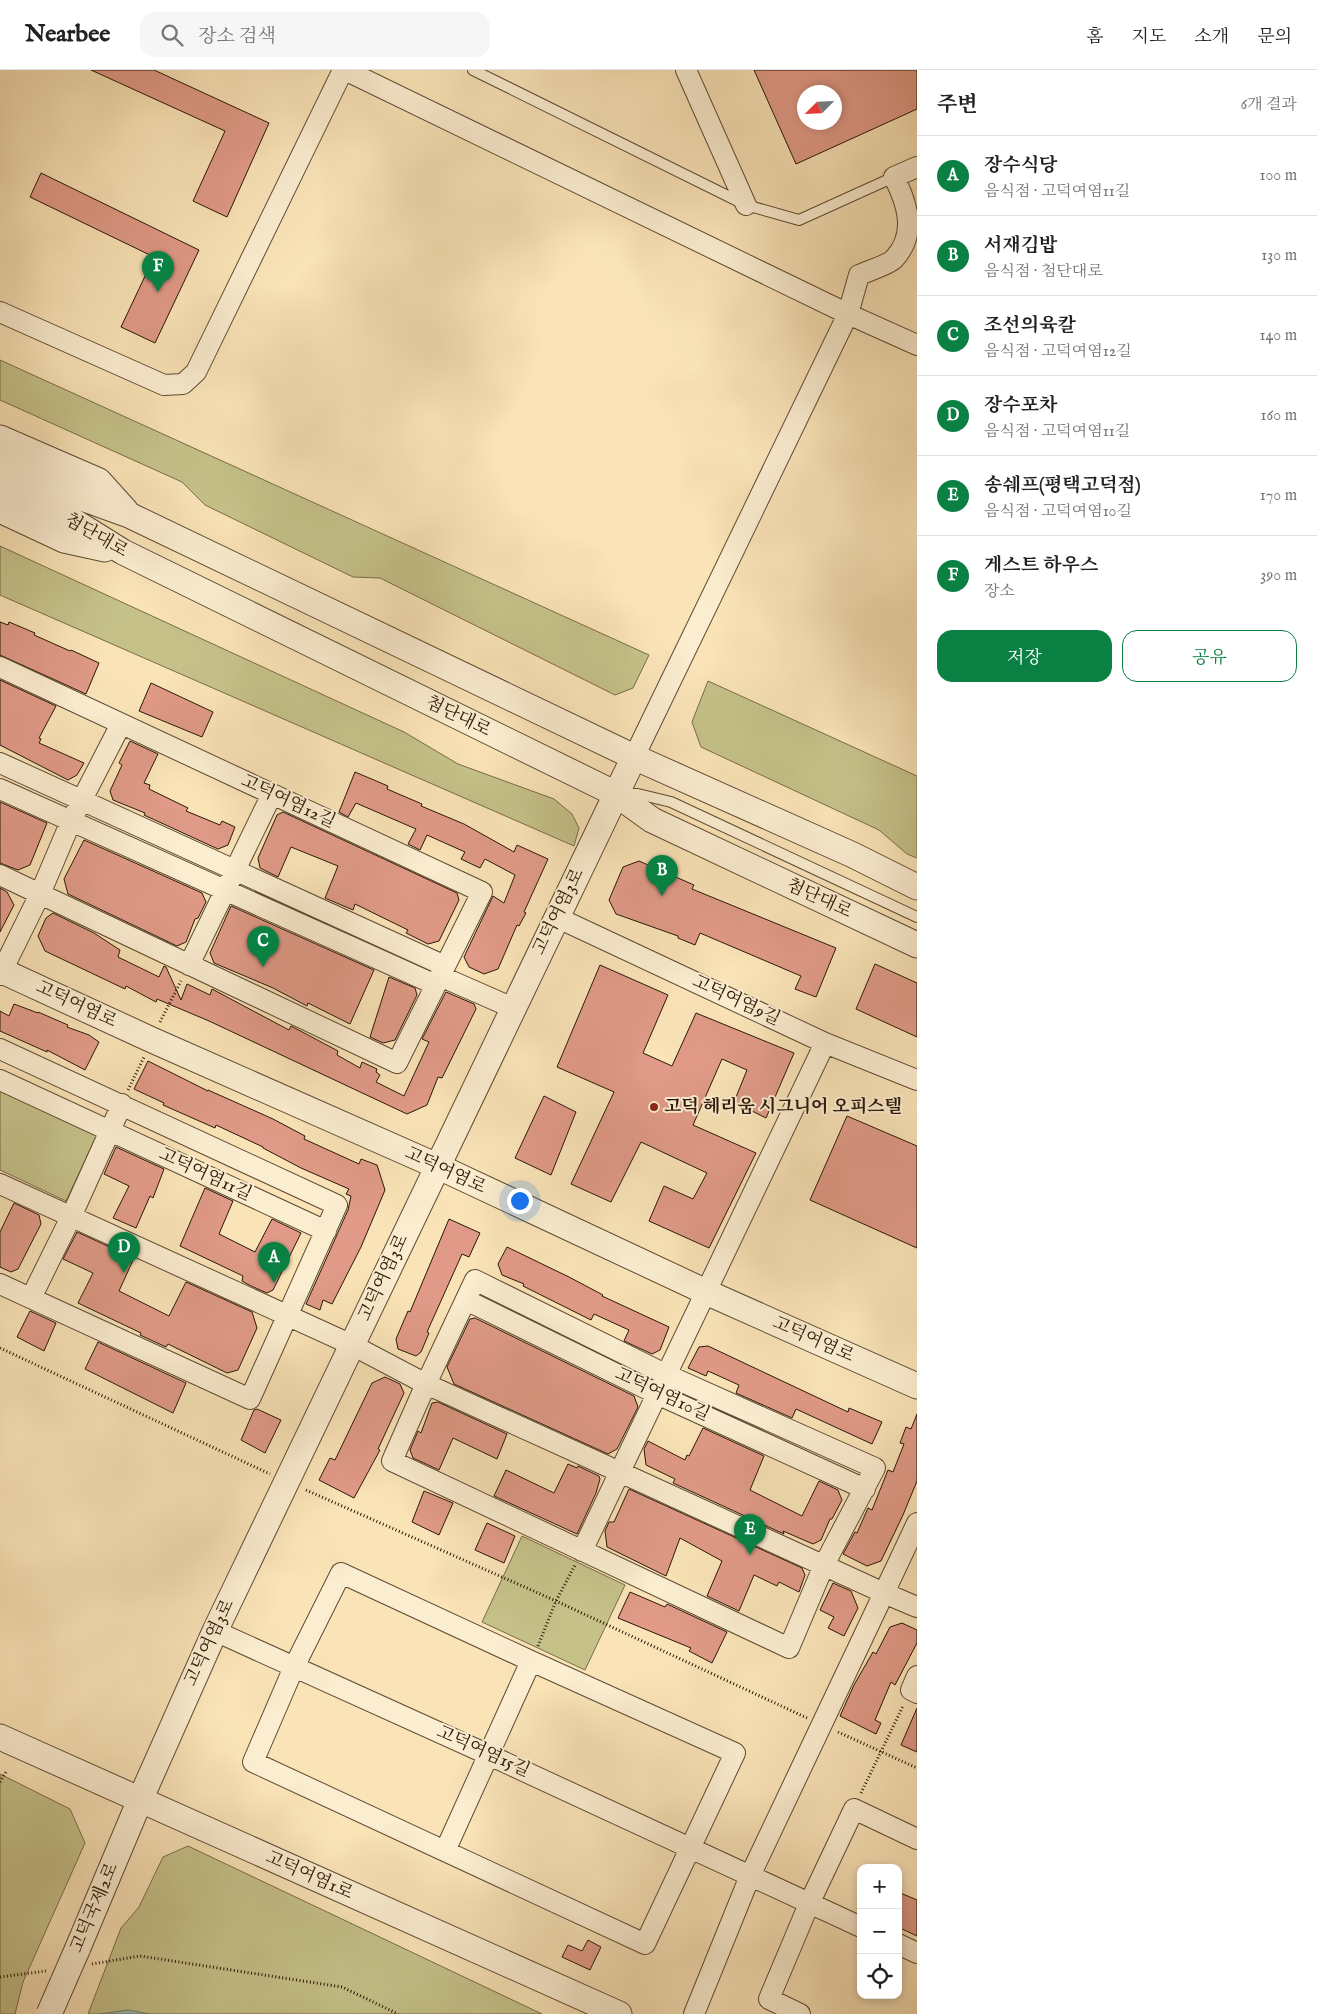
<!DOCTYPE html>
<html lang="ko">
<meta charset="utf-8">
<style>
body{margin:0;font-family:"IM FELL English","Noto Serif KR",serif;background:#f6f6f6;color:#222}
.controls{position:absolute;right:15px;bottom:15px;display:grid;overflow:hidden;border-radius:10px;box-shadow:0 2px 8px #0003}
.controls button{width:45px;height:45px;display:grid;place-items:center;padding:0;border:0;border-bottom:1px solid #e0e0e0;background:#fff;color:#222;font:25px sans-serif}
.compass{position:absolute;left:797px;top:15px;width:45px;height:45px;border-radius:50%;background:#fff;box-shadow:0 2px 8px #0003;rotate:246deg}
.you{position:absolute;left:519px;top:1130px;width:18px;height:18px;margin:-12px;border:4px solid #fff;border-radius:50%;background:#1a73e8;box-shadow:0 0 0 8px #1a73e833}
.badge{display:grid;place-items:center;width:32px;height:32px;border-radius:50%;background:#0b8043;color:#fff;font-size:16px;font-weight:700}
.pin{position:absolute;translate:-50% -41px;filter:drop-shadow(0 1px 2px #0008)}
.pin::after{content:'';position:absolute;top:26px;width:18px;height:15px;background:inherit;clip-path:polygon(0 0,100% 0,50% 100%)}
.list{margin:0;padding:0;list-style:none}
h2{display:flex;justify-content:space-between;align-items:center;height:65px;margin:0;padding:0 20px;font-size:21px}
h2 small{font-size:16px;font-weight:400;color:#767676}
.list li{display:grid;grid-template-columns:32px 1fr auto;gap:15px;align-items:center;box-sizing:border-box;height:80px;padding:0 20px;border-top:1px solid #e0e0e0}
.list b{display:block;font-size:19px;white-space:nowrap}
.list p{margin:0;font-size:16px;white-space:nowrap;color:#767676}
.list em{font-size:16px;font-style:normal;color:#767676}
.actions{display:flex;gap:10px;padding:15px 20px}
.actions a{flex:1;padding:11px 0;border:1px solid #0b8043;border-radius:15px;text-align:center;font-size:18px;color:#0b8043}
.actions .main{background:#0b8043;color:#fff}
.icon{flex:none;width:28px;height:28px;fill:none;stroke:currentColor;stroke-width:2;stroke-linecap:round;stroke-linejoin:round}
.map{position:relative;flex:none;width:917px;height:1944px;overflow:hidden}
header{display:flex;align-items:center;gap:30px;box-sizing:border-box;height:70px;padding:0 25px;background:#fff;border-bottom:1px solid #e0e0e0}
header strong{font-size:24px}
nav{display:flex;gap:28px;margin-inline-start:auto;font-size:18px}
.search{width:350px;height:45px;background:#f6f6f6;display:flex;align-items:center;gap:12px;box-sizing:border-box;padding:0 18px;border-radius:15px;color:#767676;font-size:19px}
main{display:flex}
aside{flex:1;background:#fff}
.map>svg:first-child{display:block}
.green{fill:#c5c189;stroke:#786c48}
.water{fill:#9ebeb2;stroke:#707b6d}
.building{fill:#e09a87;stroke:#2a1706;fill-rule:evenodd}
.lines{fill:none;stroke-linecap:round;stroke-linejoin:round}
.service-casing{stroke:#5e4a32;stroke-width:12}
.minor-casing{stroke:#5e4a32;stroke-width:22}
.tertiary-casing{stroke:#5e4a32;stroke-width:27}
.path{stroke:#2a1706;stroke-width:3;stroke-dasharray:1 2.5;stroke-linecap:butt}
.service{stroke:#fbedd0;stroke-width:10}
.minor{stroke:#fbedd0;stroke-width:20}
.tertiary{stroke:#fbedd0;stroke-width:25}
.tertiary-bridge-casing{stroke:#5e4a32;stroke-width:27;stroke-linecap:butt}
.tertiary-bridge{stroke:#fbedd0;stroke-width:25}
.poi-dot{fill:#8f2418;stroke:#fbedd0;stroke-width:2}
.labels{text-anchor:middle;dominant-baseline:central;stroke-width:4;stroke-linejoin:round;paint-order:stroke}
.street-label{font-size:18px;fill:#2a1706;stroke:#fbedd0}
.poi-label{font-size:18px;font-weight:bold;fill:#2a1706;stroke:#fbedd0;text-anchor:start}
</style>
<header>
<strong>Nearbee</strong>
<div class="search"><svg class="icon" aria-label="search" viewBox="0 0 24 24"><circle cx="10" cy="10" r="6"/><path d="M15 15l6 6"/></svg>장소 검색</div>
<nav><a>홈</a><a>지도</a><a>소개</a><a>문의</a></nav>
</header>
<main>
<div class="map">
<svg width="917" height="1944" viewBox="0 0 917 1944">
<rect width="100%" height="100%" fill="#f9e3b7"/>
<filter id="stains"><feTurbulence type="fractalNoise" baseFrequency=".004" numOctaves="4"/><feColorMatrix values="0 0 0 0 .2 0 0 0 0 .09 0 0 0 0 .02 0 0 0 .5 -.17"/></filter>
<radialGradient id="worn" r=".72"><stop offset=".6" stop-color="#630" stop-opacity="0"/><stop offset="1" stop-color="#630" stop-opacity=".3"/></radialGradient>
<!-- green -->
<path class="green" d="M0 290 649 585 633 618 615 625 380 508 353 507 205 435 182 412 0 330Z
M0 476 404 662 458 694 554 729 572 744 579 758 574 776 0 525Z
M708 611 917 706V788L907 784 879 760 701 677 692 652Z
M0 1016 97 1065 66 1131 0 1100Z
M522 1466 625 1515 585 1600 482 1552Z
M0 1704 70 1739 85 1773 23 1912 15 1944H0Z
M188 1776 542 1944H88L121 1858 139 1837 163 1787Z"/>
<!-- water -->
<path class="water" d="M128 1940 150 1944H100Z"/>
<!-- building -->
<path class="building" d="M91 0H154L269 53 227 147 193 131 225 61Z
M754 0H917V39L796 94ZM804 22H834V52H804Z
M41 103 199 180 155 273 121 257 154 187 30 127Z
M0 552 8 555 9 552 35 563 34 565 70 581 71 580 99 593 86 624 0 585Z
M0 610 56 636 39 668 41 669 39 673 84 693 77 705 68 710 0 675Z
M151 613 213 642 202 667 139 641Z
M130 671 158 684 144 713 150 715 149 719 188 738 186 741 220 755 222 751 235 757 228 775 218 779 144 745 145 743 113 730 110 721 122 695 119 693Z
M355 702 388 716 387 719 422 734 421 736 464 754 514 782 517 775 548 789 524 842 526 843 519 856 517 855 498 899 484 904 469 897 464 887 493 826 504 833 515 805 485 789 480 798 461 789 465 782 427 765 420 780 408 774 416 759 356 733 348 747 339 742Z
M0 732 47 753 30 795 18 800 0 793Z
M283 742 457 823 459 830 439 871 428 874 406 863 408 860 355 834 353 840 325 828 338 796 291 777 278 807 260 798 258 788 277 745Z
M84 770 202 823 206 832 198 848 195 849 186 872 177 876 68 824 64 809Z
M639 791 694 815 692 819 836 878 816 927 795 919 801 906 700 863 695 875 678 868V866L616 844 609 830 623 797Z
M0 818 7 822 14 835 0 862Z
M231 836 374 900 350 954 308 933 307 936 273 918 214 893 210 883Z
M53 843 94 863 120 880 118 887 159 907 164 896 166 897 181 930 187 914 210 925 212 919 289 960 291 956 338 981 337 985 360 998 362 992 377 999 376 1002 380 1005 376 1012 404 1026 429 972 422 969 446 922 474 934 476 939 442 1008 438 1007 427 1035 407 1044 209 951 157 929 156 932 126 916 125 919 45 881 38 866 46 848Z
M875 894 917 913V967L856 939Z
M600 895 668 925 643 983 672 996 696 943 794 983 766 1048 734 1032 747 1000 722 989 693 1055 756 1083 709 1178 649 1151 664 1116 693 1129 707 1103 641 1072 611 1132 571 1114 614 1022 557 997Z
M389 907 415 918 417 925 395 970 383 973 370 967Z
M14 934 38 943V942L68 955 67 957 89 965 99 972 85 1000 47 980V982L0 961V941L9 946Z
M148 991 208 1021V1020L273 1049 305 1066 304 1069 359 1094 361 1089 377 1095 385 1120 361 1177 332 1234 323 1230 320 1240 306 1234 348 1140 351 1126 346 1124 349 1119 301 1098 263 1078V1077L216 1055 215 1058 163 1035 164 1033 134 1019Z
M544 1026 576 1042 551 1105 515 1088Z
M847 1046 917 1076V1178L810 1130Z
M116 1077 164 1099 153 1128 150 1126 136 1158 113 1148 129 1116 104 1104Z
M205 1118 233 1131 219 1164 255 1182 272 1149 301 1163 273 1220 267 1223 251 1216 242 1211 243 1206 180 1176Z
M14 1133 39 1145 41 1154 18 1199 11 1202 0 1197V1162Z
M449 1149 480 1163 469 1187 462 1184 427 1262 429 1263 421 1282 416 1286 398 1279 396 1269 408 1241 410 1242Z
M77 1162 134 1188 119 1221 169 1246 186 1212 252 1242 257 1258 238 1300 227 1303 168 1274 166 1277 140 1265 141 1263 78 1233 93 1203 63 1189Z
M507 1177 569 1207 603 1225 602 1226 669 1257 660 1280 652 1284 624 1271 629 1260 594 1244 591 1250 523 1216 524 1214 502 1205 498 1194Z
M30 1241 56 1253 44 1281 17 1267Z
M475 1248 634 1326 638 1337 617 1379 608 1384 454 1314 447 1297 470 1249Z
M98 1272 186 1313 173 1343 85 1299Z
M708 1276 848 1342 849 1338 882 1352 872 1374 796 1339 792 1348 736 1323 739 1315 708 1301 706 1306 688 1298 699 1277Z
M385 1307 400 1314 404 1323 378 1379 380 1380 354 1428 319 1410 330 1388 335 1390 372 1313Z
M438 1332 507 1364 497 1389 453 1368 439 1400 413 1388 410 1380 418 1361 421 1363 432 1333Z
M257 1339 281 1350 265 1383 241 1370 254 1340Z
M917 1344V1411L903 1445 881 1491 867 1496 843 1484 855 1462 857 1463 868 1438 872 1440 888 1400 893 1402 904 1374 900 1373 906 1357 911 1359Z
M703 1358 764 1386 750 1420 802 1446 819 1411 838 1420 842 1430 832 1449H830L821 1470 813 1474 783 1461 784 1464 673 1413 675 1409 646 1395 644 1379 648 1371 685 1390 687 1385 689 1386Z
M568 1394 577 1398 578 1396 599 1406 600 1409 596 1423 577 1464 494 1426 506 1400 554 1423Z
M629 1419 802 1498 805 1505 799 1522 779 1512 777 1516 754 1505 739 1541 707 1526 722 1491 680 1468 666 1506 607 1477 605 1461 609 1452H614Z
M424 1421 453 1433 439 1465 412 1452Z
M487 1453 515 1466 504 1493 475 1480Z
M833 1513 851 1521 858 1538 844 1566 828 1558 834 1547 820 1540Z
M630 1522 665 1537 667 1534 727 1562 712 1593 689 1581 691 1578 618 1548Z
M902 1553 917 1560V1573L895 1615 891 1612 875 1650 881 1653 876 1664 840 1646 854 1615 873 1582 876 1584 890 1557Z
M917 1638V1682L901 1675Z
M898 1822 917 1830V1866L898 1857Z
M588 1870 601 1877 590 1900 562 1887 568 1875 582 1881Z"/>
<g class="lines">
<!-- service casing -->
<g class="service-casing">
<path id="service" d="M473 0 746 135 799 150 894 107
M625 724H638L671 732 917 847"/>
</g>
<!-- minor casing -->
<g class="minor-casing">
<path id="minor" d="M345 0 848 244 917 275
M686 0 746 135
M0 242 164 315 183 314 196 302 343 0
M0 597 482 822 397 993 0 805
M634 687 848 244 859 205C868 201 888 195 894 189 917 164 908 135 894 107L917 97
M0 693 445 896
M0 719 436 915
M556 847 825 973 917 1010
M189 895 272 724
M0 905 40 824 71 751 121 654
M440 906 513 938
M0 979 337 1135 250 1329 0 1214
M0 1010 326 1161
M0 1114 352 1275 426 1314 392 1391 789 1578 824 1495 875 1398 667 1305 475 1210 426 1314C579 1383 731 1453 884 1523L750 1806 694 1944
M31 1228 71 1147 122 1034
M466 1230 657 1324 865 1419
M917 1453 884 1523 917 1537
M582 1481 825 973
M341 1503 531 1591 735 1683 645 1874 253 1692 294 1597Z
M215 1561 489 1685 861 1857
M917 1606 911 1620 917 1623
M445 1781 531 1591
M898 1874 917 1883
M800 1944 769 1929 809 1834 854 1739 917 1769"/>
</g>
<!-- tertiary casing -->
<g class="tertiary-casing">
<path id="tertiary" d="M0 368 99 411 126 441
M0 391 82 428 129 445 634 687 853 785 917 817
M0 417 75 452 123 482 616 724 652 750 917 875
M0 440 64 470 105 479
M0 900 152 970 437 1096 706 1222 917 1316
M0 1667 619 1944
M77 1880 140 1730 215 1561 634 687"/>
</g>
<!-- path -->
<path class="path" d="M160 952 181 911
M128 1020 144 987
M0 1278 270 1404
M306 1420 556 1531 807 1648
M538 1576 556 1531 575 1495
M838 1662 917 1698
M0 1712 6 1702
M861 1723 903 1636
M92 1894 140 1886 342 1917 398 1944
M0 1907 46 1901"/>
<!-- service -->
<use href="#service" class="service"/>
<!-- minor -->
<use href="#minor" class="minor"/>
<!-- tertiary -->
<use href="#tertiary" class="tertiary"/>
<!-- tertiary-bridge casing -->
<g class="tertiary-bridge-casing">
<path id="tertiary-bridge" d="M49 1944 77 1880"/>
</g>
<!-- tertiary-bridge -->
<use href="#tertiary-bridge" class="tertiary-bridge"/>
</g>
<!-- markers -->
<circle class="poi-dot" cx="654" cy="1037" r="5"/>
<g class="labels">
<!-- street labels -->
<g class="street-label">
<text transform="translate(96 466) rotate(30)">첨단대로</text>
<text transform="translate(458 647) rotate(26)">첨단대로</text>
<text transform="translate(288 732) rotate(25)">고덕여염12길</text>
<text transform="translate(819 829) rotate(25)">첨단대로</text>
<text transform="translate(559 842) rotate(-64)">고덕여염3로</text>
<text transform="translate(736 931) rotate(25)">고덕여염9길</text>
<text transform="translate(76 935) rotate(25)">고덕여염로</text>
<text transform="translate(445 1101) rotate(25)">고덕여염로</text>
<text transform="translate(205 1105) rotate(25)">고덕여염11길</text>
<text transform="translate(384 1208) rotate(-65)">고덕여염3로</text>
<text transform="translate(813 1270) rotate(24)">고덕여염로</text>
<text transform="translate(662 1325) rotate(25)">고덕여염10길</text>
<text transform="translate(210 1573) rotate(-65)">고덕여염3로</text>
<text transform="translate(483 1682) rotate(24)">고덕여염15길</text>
<text transform="translate(309 1806) rotate(24)">고덕여염1로</text>
<text transform="translate(95 1838) rotate(-67)">고덕국제2로</text>
</g>
<!-- poi labels -->
<g class="poi-label">
<text x="664" y="1037">고덕 헤리움 시그니어 오피스텔</text>
</g>
</g>
<rect width="100%" height="100%" filter="url(#stains)"/>
<rect width="100%" height="100%" fill="url(#worn)"/>
</svg>
<div class="controls">
<button>+</button>
<button>−</button>
<button><svg class="icon" aria-label="locate" viewBox="0 0 24 24"><circle cx="12" cy="12" r="6"/><path d="M12 2v4M12 18v4M2 12h4M18 12h4"/></svg></button>
</div>
<svg class="compass" viewBox="-18 -18 36 36"><path d="M0-13l5 13h-10z" fill="#e53935"/><path d="M0 13l5-13h-10z" fill="#767676"/></svg>
<div class="you"></div>
<div class="pin badge" style="left:274px;top:1213px">A</div>
<div class="pin badge" style="left:662px;top:826px">B</div>
<div class="pin badge" style="left:263px;top:897px">C</div>
<div class="pin badge" style="left:124px;top:1203px">D</div>
<div class="pin badge" style="left:750px;top:1485px">E</div>
<div class="pin badge" style="left:158px;top:222px">F</div>
</div>
<aside>
<h2>주변<small>6개 결과</small></h2>
<ul class="list">
<li><span class="badge">A</span><div><b>장수식당</b><p>음식점 · 고덕여염11길</p></div><em>100 m</em></li>
<li><span class="badge">B</span><div><b>서재김밥</b><p>음식점 · 첨단대로</p></div><em>130 m</em></li>
<li><span class="badge">C</span><div><b>조선의육칼</b><p>음식점 · 고덕여염12길</p></div><em>140 m</em></li>
<li><span class="badge">D</span><div><b>장수포차</b><p>음식점 · 고덕여염11길</p></div><em>160 m</em></li>
<li><span class="badge">E</span><div><b>송쉐프(평택고덕점)</b><p>음식점 · 고덕여염10길</p></div><em>170 m</em></li>
<li><span class="badge">F</span><div><b>게스트 하우스</b><p>장소</p></div><em>390 m</em></li>
</ul>
<div class="actions"><a class="main">저장</a><a>공유</a></div>
</aside>
</main>
